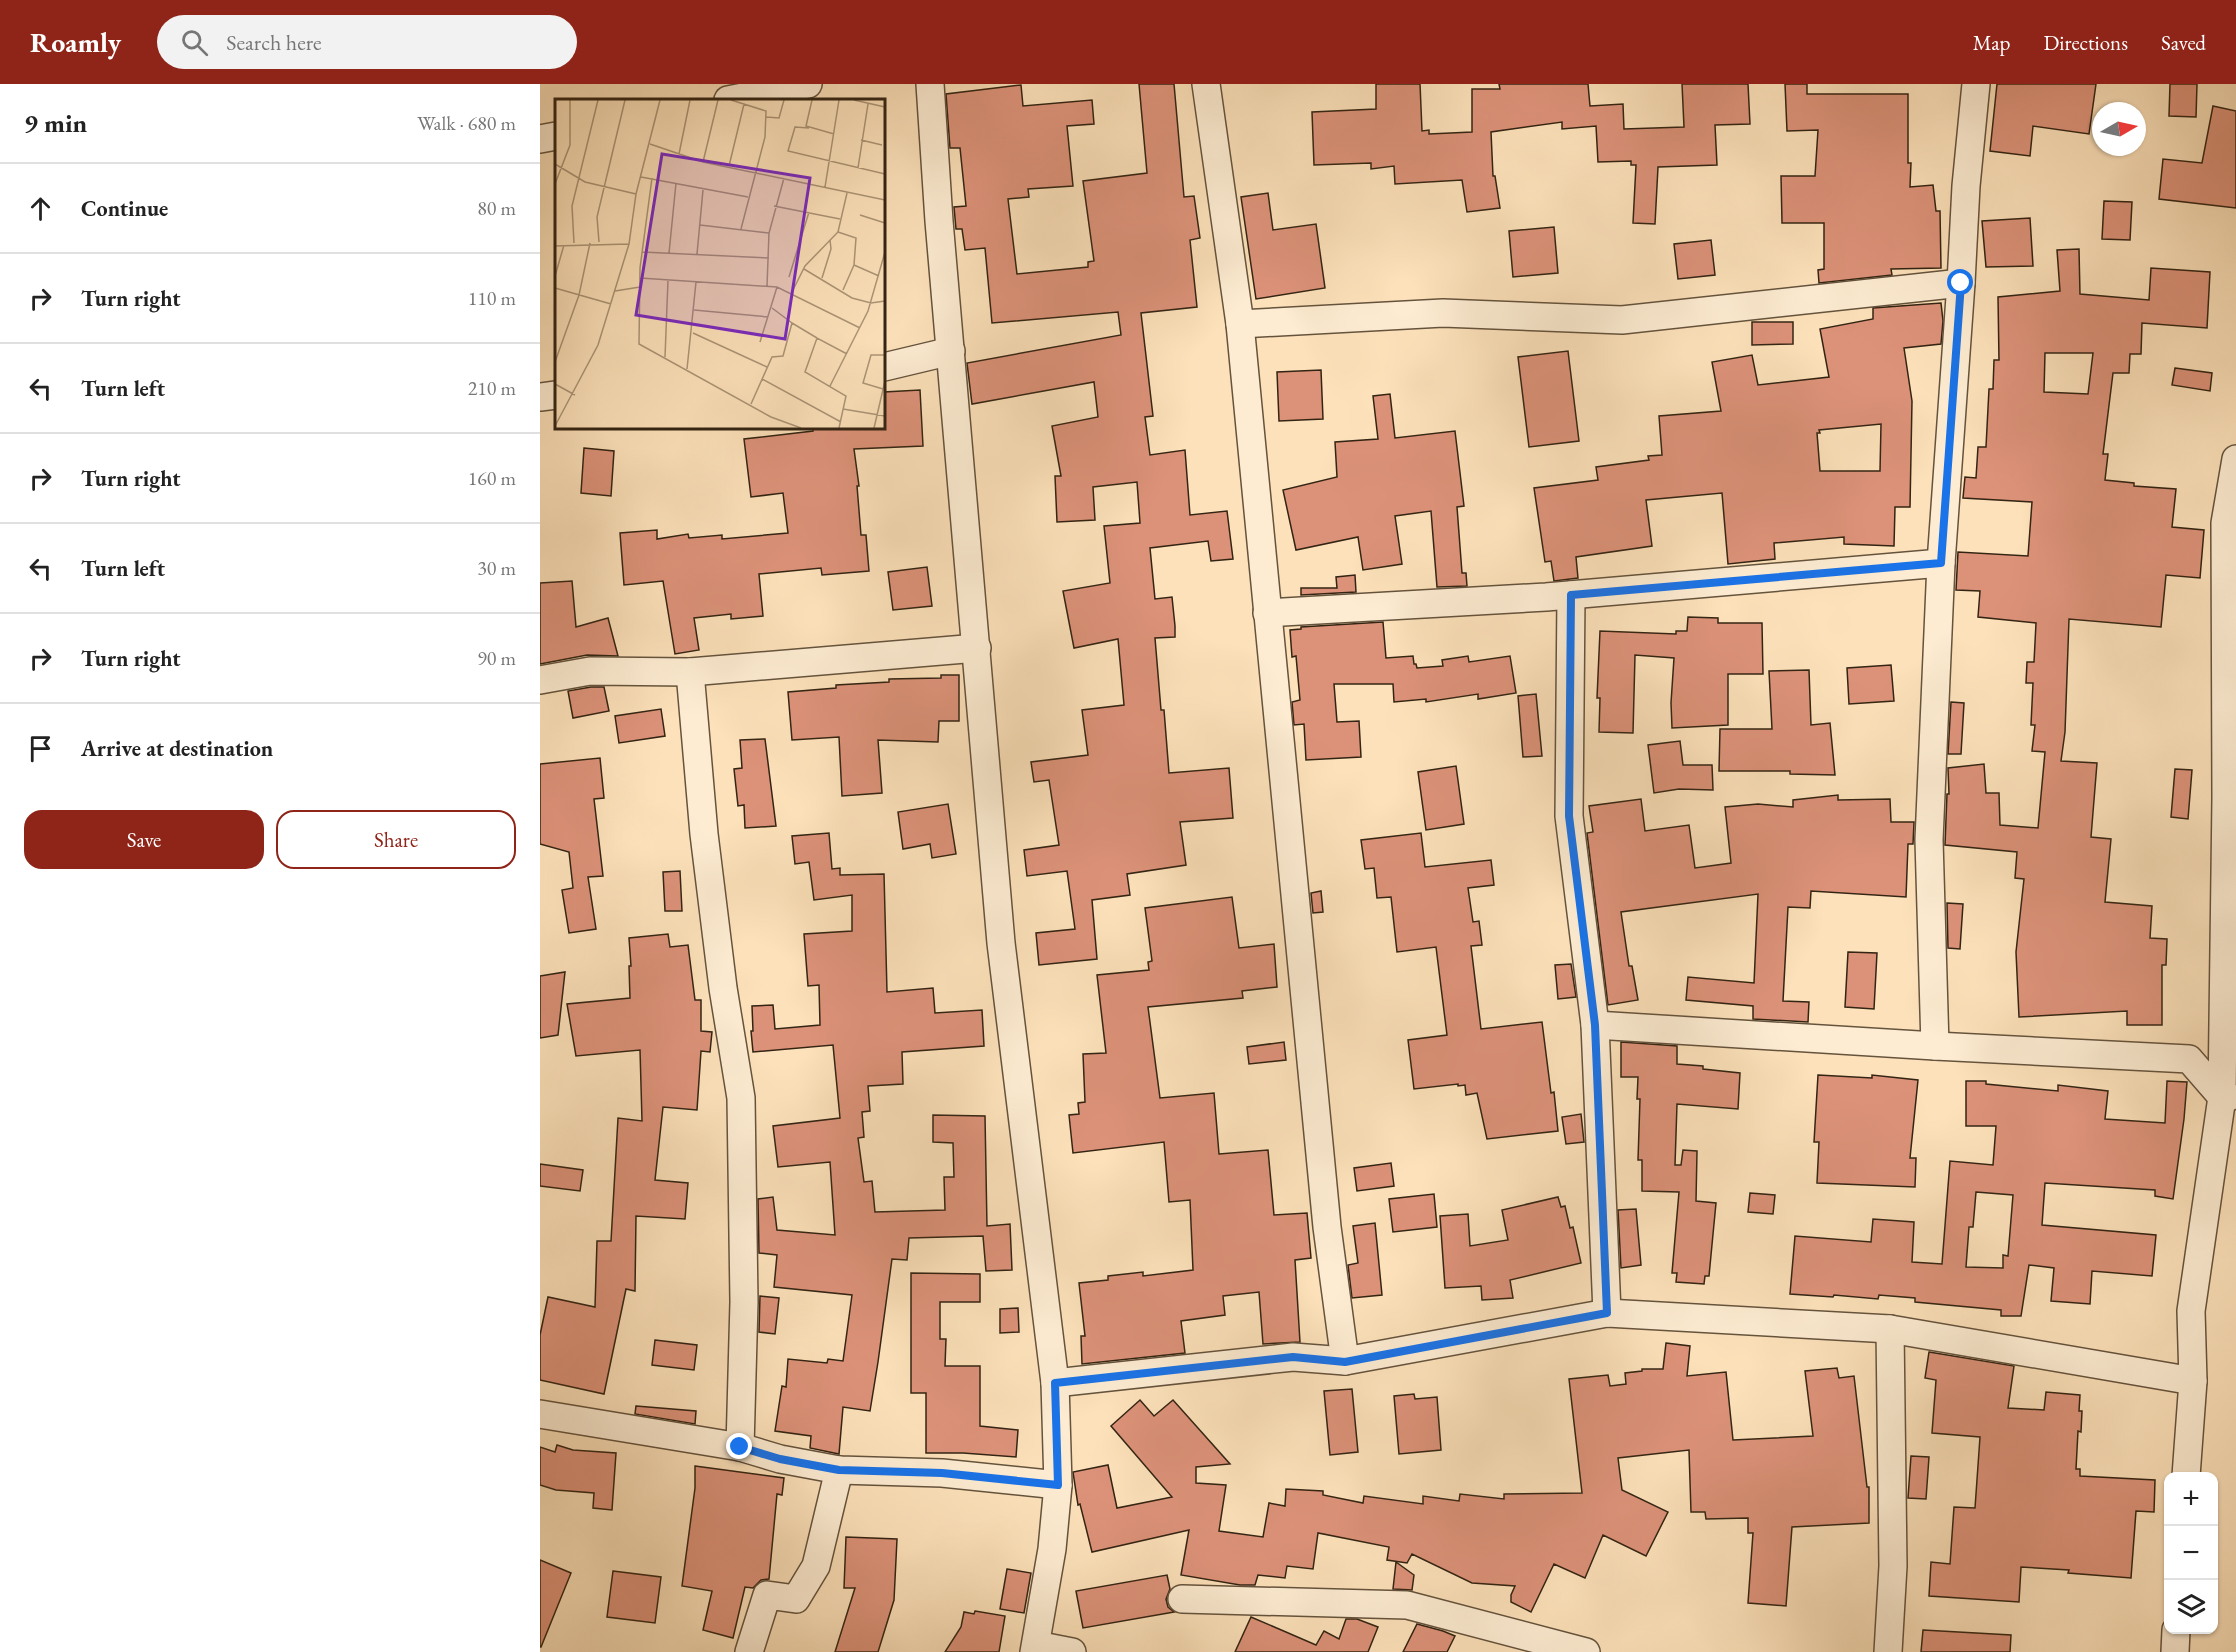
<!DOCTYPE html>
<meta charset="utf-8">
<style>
body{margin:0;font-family:"EB Garamond",serif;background:#f2f2f2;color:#222}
.controls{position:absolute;right:18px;bottom:18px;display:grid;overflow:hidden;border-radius:12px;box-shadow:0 2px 4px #0004}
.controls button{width:54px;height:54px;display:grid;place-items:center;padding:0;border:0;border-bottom:2px solid #e0e0e0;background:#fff;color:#222;font:30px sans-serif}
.compass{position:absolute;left:1552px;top:18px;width:54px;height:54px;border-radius:50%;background:#fff;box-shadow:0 2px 4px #0004;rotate:81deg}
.stop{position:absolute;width:18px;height:18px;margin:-14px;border:4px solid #1a73e8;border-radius:50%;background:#fff}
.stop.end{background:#1a73e8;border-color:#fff;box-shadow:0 2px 6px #0008}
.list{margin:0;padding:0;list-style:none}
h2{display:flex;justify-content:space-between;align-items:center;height:78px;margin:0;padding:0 24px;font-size:26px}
h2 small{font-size:20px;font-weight:400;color:#767676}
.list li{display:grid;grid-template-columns:39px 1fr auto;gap:18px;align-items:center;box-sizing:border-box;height:90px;padding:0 24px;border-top:2px solid #e0e0e0}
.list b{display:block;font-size:22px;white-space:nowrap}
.list em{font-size:20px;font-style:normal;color:#767676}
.actions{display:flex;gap:12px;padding:18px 24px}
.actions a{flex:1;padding:14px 0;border:2px solid #8f2418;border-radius:18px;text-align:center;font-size:21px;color:#8f2418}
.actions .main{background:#8f2418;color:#fff}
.icon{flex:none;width:33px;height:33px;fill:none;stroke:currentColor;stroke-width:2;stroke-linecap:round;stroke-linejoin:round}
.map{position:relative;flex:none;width:1696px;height:1568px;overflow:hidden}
header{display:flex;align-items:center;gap:36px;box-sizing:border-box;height:84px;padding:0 30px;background:#8f2418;color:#fff}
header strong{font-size:28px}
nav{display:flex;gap:33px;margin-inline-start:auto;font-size:21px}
.search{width:420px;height:54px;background:#f2f2f2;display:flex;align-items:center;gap:15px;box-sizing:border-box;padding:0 21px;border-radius:33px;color:#767676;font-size:22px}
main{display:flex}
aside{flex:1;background:#fff}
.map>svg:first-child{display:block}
.building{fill:#dc9279;stroke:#332413;stroke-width:1.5;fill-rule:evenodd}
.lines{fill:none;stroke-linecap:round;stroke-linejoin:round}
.street-casing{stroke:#65533d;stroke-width:30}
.street{stroke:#fdecd2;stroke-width:27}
.route{stroke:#1a73e8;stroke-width:8}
.inset-road{fill:none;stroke:#ac9577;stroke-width:1.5}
.view{fill:#7b2cbf;fill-opacity:0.15;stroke:#7b2cbf;stroke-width:3}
.inset-edge{fill:none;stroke:#332413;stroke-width:3}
</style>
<header>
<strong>Roamly</strong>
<div class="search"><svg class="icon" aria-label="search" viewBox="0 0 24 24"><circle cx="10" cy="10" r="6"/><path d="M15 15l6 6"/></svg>Search here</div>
<nav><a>Map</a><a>Directions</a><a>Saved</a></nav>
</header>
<main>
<aside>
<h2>9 min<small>Walk · 680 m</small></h2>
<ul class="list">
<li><svg class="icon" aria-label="ahead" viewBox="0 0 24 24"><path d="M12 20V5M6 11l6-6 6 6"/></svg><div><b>Continue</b></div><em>80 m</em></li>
<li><svg class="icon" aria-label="right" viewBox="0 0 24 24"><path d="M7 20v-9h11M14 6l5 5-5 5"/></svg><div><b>Turn right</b></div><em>110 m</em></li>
<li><svg class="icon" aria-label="left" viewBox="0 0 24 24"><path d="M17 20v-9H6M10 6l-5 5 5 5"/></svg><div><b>Turn left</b></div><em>210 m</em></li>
<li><svg class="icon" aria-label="right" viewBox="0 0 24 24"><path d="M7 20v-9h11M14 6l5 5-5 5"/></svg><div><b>Turn right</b></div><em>160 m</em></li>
<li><svg class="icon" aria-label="left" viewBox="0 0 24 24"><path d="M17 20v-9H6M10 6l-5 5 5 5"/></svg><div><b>Turn left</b></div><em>30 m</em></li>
<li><svg class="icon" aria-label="right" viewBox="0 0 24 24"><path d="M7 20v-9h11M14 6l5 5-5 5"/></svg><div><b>Turn right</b></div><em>90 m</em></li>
<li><svg class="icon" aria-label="arrive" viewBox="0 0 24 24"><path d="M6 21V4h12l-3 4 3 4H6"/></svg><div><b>Arrive at destination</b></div></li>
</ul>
<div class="actions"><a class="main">Save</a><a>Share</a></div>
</aside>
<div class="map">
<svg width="1696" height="1568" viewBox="0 0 1696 1568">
<rect width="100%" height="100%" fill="#fce1ba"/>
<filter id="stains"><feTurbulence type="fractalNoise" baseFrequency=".00333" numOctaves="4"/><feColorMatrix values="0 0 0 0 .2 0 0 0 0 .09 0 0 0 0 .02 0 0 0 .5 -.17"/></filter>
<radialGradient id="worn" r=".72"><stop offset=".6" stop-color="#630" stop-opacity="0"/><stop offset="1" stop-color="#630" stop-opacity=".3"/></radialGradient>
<!-- building -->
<g class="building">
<path d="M599 0H634L644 113 654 112 660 154 650 156 657 223 601 229 613 332 605 333 610 371 645 366 650 431 687 427 693 475 671 477 668 457 610 464 615 515 632 513 635 542V553L615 554 621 626H624L629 689 689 684 693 734 640 738 646 781 587 790 590 811 552 816 557 875 499 881 496 849 535 845 527 787 487 792 484 766 519 761 509 696 494 698 491 678 548 671 542 626 584 621 578 555 534 564 523 507 570 499 564 442 600 439 597 398 553 403 555 436 517 438 515 392H521L512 342 558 333 554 298 432 320 427 279 581 251 578 228 452 239 445 164 425 166 422 145H416L414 123 426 122 420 64H410L406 10 481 1 483 22 552 16 554 40 527 42 533 102 488 105 489 113 468 115 477 190 548 183V178L554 177 543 97 607 89Z"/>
<path d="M836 0H880L882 47 889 46V50L932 48V5H960L959 0H1048L1050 22 1083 20 1084 45 1144 43 1142 0H1208L1210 40 1175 41 1177 81 1118 83 1115 140 1093 139 1096 81H1091V77L1058 78 1056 42 1022 45V38L951 48 953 92H955L960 124 927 128 922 96 855 100 854 82 831 85V79L774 81 772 28 836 25Z"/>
<path d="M1245 0H1267V10H1368V79H1371L1370 103 1393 101 1396 127H1400L1401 184 1351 185 1352 191 1279 199 1278 186 1284 185V139H1242L1241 92H1275L1278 46 1247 47Z"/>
<path d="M1457 0H1556L1549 50 1493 42 1490 72 1450 67Z"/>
<path d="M1630 0H1657L1656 33 1629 32Z"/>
<path d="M1673 22 1696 27V124L1619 115 1623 75 1662 79Z"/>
<path d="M728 109 733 146 776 140 785 204 716 215 701 113Z"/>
<path d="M1564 117 1592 118 1590 156 1562 155Z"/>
<path d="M1490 134 1493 182 1446 183 1442 137Z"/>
<path d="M1014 143 1018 189 973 193 969 147Z"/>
<path d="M1171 156 1175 191 1138 195 1134 160Z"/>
<path d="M1539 165 1540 210 1609 216 1611 184 1670 188 1667 244 1602 239 1601 270H1590L1589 289H1573L1563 370H1568L1565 396 1594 399V402L1636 405 1632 443 1664 446 1660 494 1626 491 1621 543 1529 535 1525 648 1521 677 1557 679 1551 753 1571 755 1565 818 1612 822 1610 854 1627 855 1626 881H1622V941H1587V927L1479 933 1476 868 1484 795 1475 794 1477 768 1405 761 1407 710H1409L1408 684 1444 680 1446 709H1459L1460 741 1498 744 1505 668 1492 667 1495 641H1491L1493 599H1486L1487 578H1494L1496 539 1438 533 1440 507 1416 506 1418 468 1488 472 1492 418 1423 414 1425 393 1436 394 1438 363H1446L1449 305H1453L1454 276H1459L1458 213 1520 207 1517 166ZM1505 269H1553L1548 310 1504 308Z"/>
<path d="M1401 219 1403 237 1401 260 1364 264 1372 317 1370 423H1355L1354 462 1304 460V453L1234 459 1235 475 1188 480 1182 409 1106 416 1112 462 1036 473 1038 494 1014 497 1011 477 1005 478 994 404 1058 396 1056 383 1109 376 1108 372 1122 371 1119 332 1181 327 1172 278 1212 271 1218 301 1289 293 1280 245 1333 235V224ZM1341 340 1340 387H1280L1277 349H1280L1279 346Z"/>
<path d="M1212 238H1253V260L1212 261Z"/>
<path d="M1028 267 1039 357 989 363 978 273Z"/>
<path d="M1635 284 1672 289 1670 307 1632 301Z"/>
<path d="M781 286 783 335 739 337 737 288Z"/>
<path d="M380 306 383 362 314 365 319 402H317L321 451H326L329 487 282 491 281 484 219 490 223 532 191 535V530L154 534 159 566 135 570 123 497 84 501 80 449 117 446V455L148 450 149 454 182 451V455L248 449 243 409 211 413 204 355 273 347V344H344V308Z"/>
<path d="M850 310 855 354 915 347 924 422 917 423 922 489H926L927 502 897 503 891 427 855 432 862 480 823 486 818 453 756 466 743 406 797 393 795 358 838 355 833 312Z"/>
<path d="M44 364 74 367 71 412 41 409Z"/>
<path d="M387 483 392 522 353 526 348 488Z"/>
<path d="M815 491 816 508 761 511V504H797L796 493Z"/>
<path d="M32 497 36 543 68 534 78 572 47 571 0 580V499Z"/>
<path d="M1148 533 1178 534V539H1222L1223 590H1188V641L1132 644 1131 619 1134 574 1095 571 1093 649 1059 648 1060 614H1057L1060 547 1136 550V547H1147Z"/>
<path d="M843 538 846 574 873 572 874 580H876L877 584 903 582 902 576 928 572 929 578 970 572 976 609 938 615V610L886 618V615L854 618 853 600H794L797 638 819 637 821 673 766 676 764 640 754 641 752 618 760 616 756 572 752 573 750 546 761 545V543Z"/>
<path d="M1351 581 1354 617 1309 620 1307 584Z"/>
<path d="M1269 586 1271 641 1290 639 1295 691 1250 690V687H1179L1180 645H1232L1229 587Z"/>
<path d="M401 591H419V637H399L398 658 338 656 342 709 302 712 299 653 252 656 248 608 296 604V601L349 598V595L401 594Z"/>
<path d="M51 603H64L69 627 33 634 28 607Z"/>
<path d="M996 610 1002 672 983 673 978 612Z"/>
<path d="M1411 618 1424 619 1421 670H1408Z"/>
<path d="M121 625 125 652 79 659 75 632Z"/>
<path d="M225 655 236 742 205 744 204 721 198 722 194 685 202 684 200 656Z"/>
<path d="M1140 657 1143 681H1172L1173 706 1139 705 1114 709 1108 661Z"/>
<path d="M60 674 64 714 54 715 63 792 48 793 56 845 29 849 22 806 33 804 29 768 0 760V680Z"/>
<path d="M916 682 924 740 886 746 878 688Z"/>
<path d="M1635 685 1652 686 1648 735 1631 733Z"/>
<path d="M1298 711V716L1350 715 1351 738H1374L1373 760H1368L1366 813 1271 807 1270 824 1248 823 1243 917 1269 918 1268 938 1213 935V922L1146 916 1148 893 1214 899 1218 810 1081 828 1089 882H1092L1098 916 1068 921 1047 749 1053 748 1049 722 1101 715 1105 747 1149 741 1155 784 1191 779 1185 723 1218 720 1253 723V716Z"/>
<path d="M408 720 416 770 392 774 390 760 363 765 358 728Z"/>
<path d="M289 749 292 785 300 784V791L344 790 347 908 393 904 395 929 442 926 444 962 362 968 363 1000 328 1002 330 1027 322 1028 324 1053 318 1054 324 1098 332 1097 335 1128 405 1126 404 1093H414L413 1059 393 1058V1031L445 1032 447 1142 470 1140 472 1186 446 1187 443 1152 369 1154 367 1176 352 1175 338 1278 330 1327 303 1323 299 1370 270 1364 271 1352 235 1347 242 1302 246 1303 248 1275 287 1279 288 1275 303 1277 312 1211 234 1203 237 1171 219 1169 218 1115 233 1113 237 1146 295 1151 290 1078 238 1083 233 1042 300 1034 293 961 213 968 211 947H213L212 922 233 921 235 945 280 941 279 901 268 902 264 850 312 847V811L274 816 269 778 255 780 252 752Z"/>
<path d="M881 749 885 783 951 776 954 801 928 804 933 838 939 837 942 861 931 862 941 945 1002 938 1011 1009 1014 1008 1018 1047 947 1055 937 1009 926 1011 925 1001 918 1002V1000L874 1005 868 956 907 951 896 863 857 868 851 813 837 814 834 784 825 785 821 756Z"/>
<path d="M140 787 142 827H125L123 788Z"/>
<path d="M781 807 783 828 773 829 771 809Z"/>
<path d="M692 813 699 864 734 860 737 903 702 907 703 914 608 923 620 1014 674 1009 679 1070 728 1066 734 1131 767 1129 771 1174 755 1176 760 1258 723 1260 719 1208 683 1212 685 1231 641 1237 645 1269 542 1280 541 1252H545L539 1199 568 1196V1192L603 1188V1192L653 1186 650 1116 629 1118 624 1058 533 1069 529 1031 539 1030 538 1019 545 1018 543 970 566 969 557 891 609 886 608 878 612 877 605 824Z"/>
<path d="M1407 819 1423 820 1420 865 1408 864Z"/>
<path d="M128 850 130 863 148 861 155 916H161V947L172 948 170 968 161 967 157 1026 123 1023 115 1096 148 1099 145 1135 96 1132 95 1207 86 1205 64 1310 0 1296V1251L8 1213 55 1223 57 1157H71L78 1034 102 1037 100 966 36 972 27 920 90 914 89 882H91L89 854Z"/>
<path d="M1308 868 1337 869 1334 925 1305 923Z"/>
<path d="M1031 880 1036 913 1018 915 1015 881Z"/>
<path d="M25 888 18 951 0 954V892Z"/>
<path d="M744 958 746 976 709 980 707 963Z"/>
<path d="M1081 958 1137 962V980L1163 982V985L1200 989 1198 1025 1137 1020 1135 1081H1141L1143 1066 1157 1067 1156 1117 1176 1119 1169 1192H1165L1164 1200 1136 1198 1137 1189H1132L1139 1108 1102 1107V1076H1098L1100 1015H1097L1098 993H1081Z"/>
<path d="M1278 991 1332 994V991L1378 996 1370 1074H1376L1375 1103 1277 1099 1279 1058H1274Z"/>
<path d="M1426 997H1446V1000L1518 1007V1001L1568 1007 1565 1035 1625 1039 1627 997 1647 998 1644 1035 1633 1115 1615 1112V1106L1505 1099 1502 1141 1616 1151 1612 1192 1552 1187 1550 1220 1511 1217 1514 1184 1489 1181 1481 1232H1461V1226L1375 1218V1214L1339 1211 1338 1215 1294 1211 1293 1213 1250 1210 1255 1152 1331 1158 1333 1135 1374 1138 1372 1178 1402 1180 1410 1077 1453 1081 1456 1042H1426ZM1436 1108 1473 1111 1468 1172 1463 1171V1184L1426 1183 1429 1143H1433Z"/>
<path d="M1041 1030 1044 1058 1026 1060 1022 1033Z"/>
<path d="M851 1079 854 1102 817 1107 814 1084Z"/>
<path d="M0 1080 43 1086 40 1107 0 1102Z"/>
<path d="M1210 1109 1235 1111 1233 1130 1208 1128Z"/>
<path d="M894 1110 897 1143 853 1148 849 1115Z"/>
<path d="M1018 1113 1021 1123 1025 1122 1030 1144 1033 1143 1041 1179 970 1196 973 1214 942 1216 941 1202 905 1204 900 1132 928 1130 930 1162 968 1156 962 1126Z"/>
<path d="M1096 1125 1101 1181 1081 1184 1078 1126Z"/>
<path d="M835 1139 842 1211 812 1214 808 1181 818 1179 813 1142Z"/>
<path d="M371 1189 440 1190V1218H400V1255H406L405 1282H440V1342L478 1346 476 1373 423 1369H386V1309H371Z"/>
<path d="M220 1212 239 1214 235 1250 219 1248Z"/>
<path d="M478 1224 479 1248 460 1249V1225Z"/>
<path d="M115 1256 157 1261 154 1286 112 1281Z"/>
<path d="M1126 1259 1150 1262 1147 1292 1186 1288 1193 1356 1273 1352 1265 1287 1297 1284 1299 1294 1314 1292 1327 1403H1329V1439L1252 1443 1246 1522 1208 1519 1213 1449H1208V1434L1166 1435 1165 1428H1151L1149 1366 1078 1374 1082 1406 1128 1428 1106 1472 1063 1451 1045 1494 1014 1480 991 1528 971 1518V1511L975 1502 932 1499 872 1470 867 1479 847 1476 849 1463 778 1449 773 1485 747 1482 745 1494 718 1491 715 1501H700L641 1491 649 1446 552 1468 540 1420 538 1421 533 1388 568 1381 577 1424 632 1413 571 1342 600 1316 614 1332 633 1316 690 1380 656 1383V1399L686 1401 679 1447 723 1453 729 1419 745 1422 746 1405 783 1407V1411L823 1419 824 1412 883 1420V1412L919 1417 920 1410 964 1415V1410L1042 1409 1029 1295 1068 1291 1070 1302 1086 1300 1085 1289 1102 1287V1285H1123Z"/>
<path d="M1389 1268 1474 1282 1468 1324 1504 1326 1506 1308 1540 1311 1539 1327H1542L1541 1348 1538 1347 1536 1385H1540V1392L1615 1396 1614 1428 1596 1427 1591 1494 1528 1489 1529 1486 1481 1483 1479 1518 1389 1512 1391 1478 1410 1480 1414 1423 1435 1424 1440 1353 1392 1349 1396 1296 1385 1294Z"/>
<path d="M812 1305 818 1368 790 1371 784 1307Z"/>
<path d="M874 1310 875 1315 897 1313 901 1366 859 1370 854 1312Z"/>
<path d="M96 1322 156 1327 155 1340 95 1330Z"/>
<path d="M17 1361 33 1366 76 1369 72 1426 53 1424 54 1409 16 1406 0 1401V1363L15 1368Z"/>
<path d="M1371 1372 1389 1373 1386 1415 1368 1414Z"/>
<path d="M155 1382 244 1394 242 1411 237 1410 229 1495 221 1496 213 1504 205 1503 193 1554 163 1546 172 1507 142 1502 155 1404Z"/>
<path d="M306 1453 357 1455 354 1516 338 1568H295L315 1504H304Z"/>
<path d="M0 1476 31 1489 1 1563H0Z"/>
<path d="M856 1478 874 1491 872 1506 853 1505Z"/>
<path d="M467 1485 491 1489 484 1529 460 1525Z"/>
<path d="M73 1487 121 1493 115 1539 67 1533Z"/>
<path d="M627 1491 630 1505 626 1515 628 1523 634 1528 543 1544 536 1507Z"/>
<path d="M435 1527 465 1532 459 1568H405L421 1543 424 1528 434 1530Z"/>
<path d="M711 1533 776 1561 784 1547 799 1555 806 1535H817L838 1543 828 1568H695Z"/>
<path d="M877 1540 903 1547 915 1552 907 1568H863Z"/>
<path d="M1383 1546 1471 1551 1470 1568H1381Z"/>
</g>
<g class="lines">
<!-- street casing -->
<g class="street-casing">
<g id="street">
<path d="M390 0 399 137 461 859 515 1299 518 1401 512 1465 494 1568"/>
<path d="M666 0 700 240 787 1143 805 1277"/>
<path d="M188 16 268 0"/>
<path d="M0 55 16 52"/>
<path d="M700 240 903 229 1082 236 1421 199"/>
<path d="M344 283 411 267"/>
<path d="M0 313 16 311"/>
<path d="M1031 511 1029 732 1055 941 1067 1229"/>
<path d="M727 529 1006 513 1401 479"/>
<path d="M150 588 164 750 183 904 201 1014 204 1218 200 1363"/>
<path d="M0 596 50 587 150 588 437 564"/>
<path d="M1055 941 1395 962 1649 975 1682 1013H1689"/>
<path d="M1395 962 1389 756 1401 479 1421 199 1426 102 1436 0"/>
<path d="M515 1299 753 1273 805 1277 1067 1229 1350 1245 1653 1297"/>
<path d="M0 1330 200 1363 240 1375 299 1386 402 1389 518 1401"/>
<path d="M1646 1392 1653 1297 1651 1227 1682 1013 1686 714 1685 439 1696 375"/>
<path d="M642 1515 867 1521 1046 1568"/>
<path d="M496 1561 532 1568"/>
<path d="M209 1568 227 1511 256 1515 276 1482 299 1386"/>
<path d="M1348 1568 1353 1482 1350 1245"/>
<path d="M1635 1568 1636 1546"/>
</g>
</g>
<!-- street -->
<use href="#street" class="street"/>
</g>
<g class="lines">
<!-- route -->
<path class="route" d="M200 1363 240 1375 299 1386 402 1389 518 1401 515 1299 753 1273 805 1278 1067 1229 1055 941 1029 732 1031 511 1401 479 1421 199"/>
</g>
<!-- overview -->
<g transform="translate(15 15)">
<rect width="330" height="330" fill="#fce1ba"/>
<path class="inset-road" d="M176 1 211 12 210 38 186 130M257 1 251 27 279 35M299 1 330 8M211 18 224 19 229 1M254 29 240 28 233 52 330 75M306 41 327 46M95 45 148 63 330 101M124 55 135 1M148 63 163 1M0 65 30 83 81 95M174 67 189 5M303 69 313 5M86 78 193 98M97 79 85 169 84 245 216 318 246 329M0 85 15 46V1M270 88 284 1M219 107 285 120M305 116 330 124M145 126 214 134M283 133 301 139 299 166 324 177M44 143 42 118 70 1M19 144 17 107 43 1M0 147 74 145M87 153 214 159M114 154 121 84M142 155 148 91M249 170 297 199 316 204 330 202M0 177 9 146M234 178 254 113M85 179 222 188 305 229M267 179 276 150 275 141M212 187 214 134 229 79M0 189 56 205M288 191 299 166M60 192 85 188M237 193 250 167 283 133 292 94M139 211 213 218M237 224 262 239M138 234 212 268M205 243 222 188M110 258 113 181M0 263 24 196 35 144M132 270 141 183M207 280 286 323M0 285 20 296M275 287 313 212 330 153M328 290 308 284 316 256H330M196 305 217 258 228 257 237 224 217 209M288 310 330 317M0 327 43 246 74 145 81 95 105 1M284 329 291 297 250 273 262 239 292 255M319 329 330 282"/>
<path class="view" d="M107 55 255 79 230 240 81 216Z"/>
<rect width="330" height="330" class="inset-edge"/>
</g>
<rect width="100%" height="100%" filter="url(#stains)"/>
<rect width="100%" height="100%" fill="url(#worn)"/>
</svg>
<div class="controls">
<button>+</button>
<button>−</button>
<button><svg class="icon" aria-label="layers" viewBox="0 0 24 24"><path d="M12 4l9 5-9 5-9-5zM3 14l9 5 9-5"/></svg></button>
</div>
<svg class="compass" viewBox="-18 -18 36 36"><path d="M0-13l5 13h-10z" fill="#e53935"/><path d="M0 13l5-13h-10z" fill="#767676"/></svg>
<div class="stop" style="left:1421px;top:199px"></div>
<div class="stop end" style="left:200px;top:1363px"></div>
</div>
</main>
